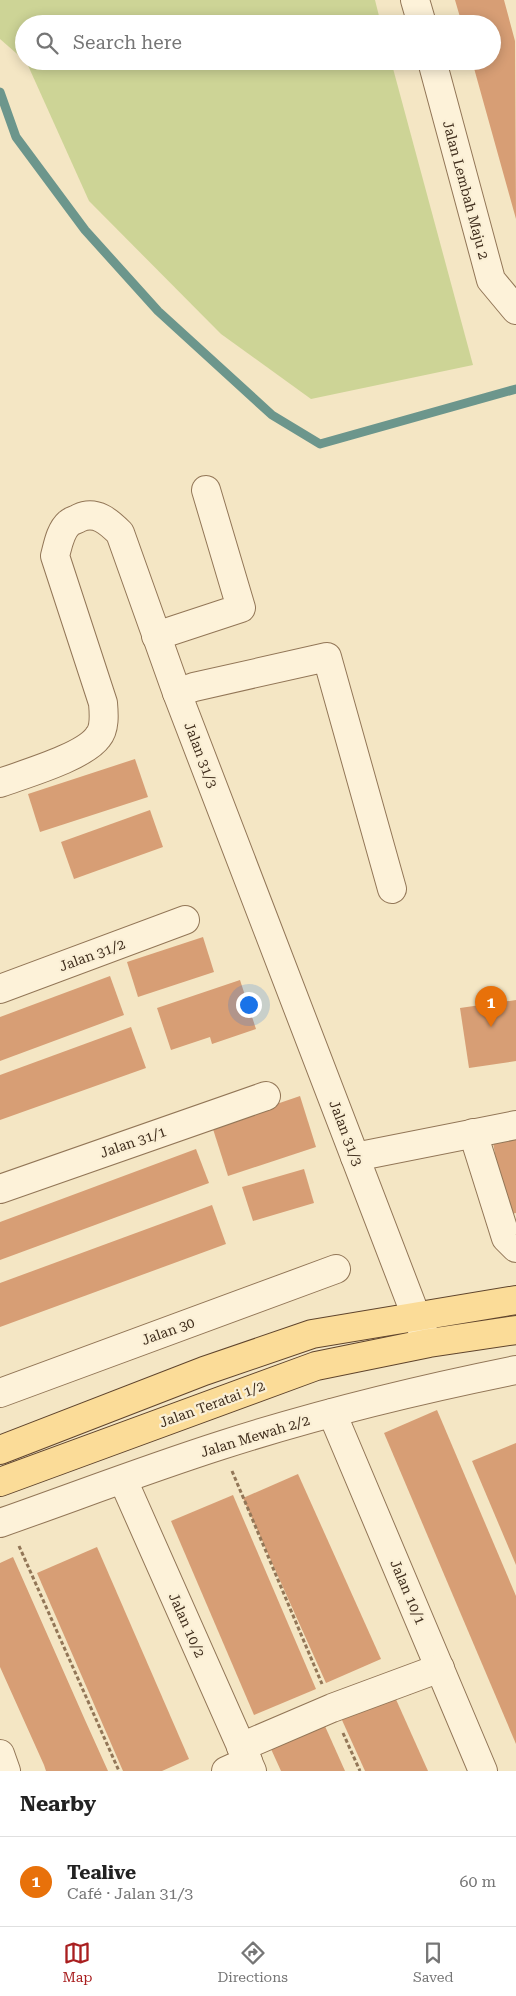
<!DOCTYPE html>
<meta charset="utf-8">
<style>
body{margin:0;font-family:"Roboto Serif",serif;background:#f2f2f2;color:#222}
.you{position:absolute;left:248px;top:1004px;width:18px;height:18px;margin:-12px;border:4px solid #fff;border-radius:50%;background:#1a73e8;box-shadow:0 0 0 8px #1a73e833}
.badge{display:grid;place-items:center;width:32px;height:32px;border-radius:50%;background:#a91f20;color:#fff;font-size:16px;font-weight:700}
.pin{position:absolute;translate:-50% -41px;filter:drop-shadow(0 1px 2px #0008)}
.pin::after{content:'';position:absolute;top:26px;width:18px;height:15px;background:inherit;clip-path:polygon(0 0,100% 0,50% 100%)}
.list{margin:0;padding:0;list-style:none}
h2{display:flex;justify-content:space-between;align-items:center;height:65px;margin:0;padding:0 20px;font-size:21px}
h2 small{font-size:16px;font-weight:400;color:#767676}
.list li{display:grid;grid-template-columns:32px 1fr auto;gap:15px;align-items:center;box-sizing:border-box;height:90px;padding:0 20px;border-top:1px solid #e0e0e0}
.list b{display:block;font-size:19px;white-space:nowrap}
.list p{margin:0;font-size:16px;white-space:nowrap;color:#767676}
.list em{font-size:16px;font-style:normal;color:#767676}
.icon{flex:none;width:28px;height:28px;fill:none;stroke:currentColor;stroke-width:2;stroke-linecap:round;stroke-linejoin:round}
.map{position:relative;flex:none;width:516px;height:1771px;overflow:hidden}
.search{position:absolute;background:#fff;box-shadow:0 2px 12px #0003;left:15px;right:15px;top:15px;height:55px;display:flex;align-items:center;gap:12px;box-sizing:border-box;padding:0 18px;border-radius:28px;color:#767676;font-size:19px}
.sheet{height:155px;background:#fff}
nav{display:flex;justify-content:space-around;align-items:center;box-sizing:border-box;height:70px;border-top:1px solid #e0e0e0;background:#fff;font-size:14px;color:#767676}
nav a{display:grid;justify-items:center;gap:2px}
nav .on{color:#a91f20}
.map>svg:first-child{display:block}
.green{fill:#cdd496}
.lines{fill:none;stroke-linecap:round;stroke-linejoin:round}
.stream{stroke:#6c968c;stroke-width:9}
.building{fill:#d79e75}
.minor-casing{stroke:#927657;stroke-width:30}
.major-casing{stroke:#5f442c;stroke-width:30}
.path{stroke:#927657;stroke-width:3;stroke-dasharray:4 2.5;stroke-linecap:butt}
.minor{stroke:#fdf2d9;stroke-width:28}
.major{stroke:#fbdc98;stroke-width:28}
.labels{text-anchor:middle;stroke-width:4.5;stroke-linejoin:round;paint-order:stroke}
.street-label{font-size:14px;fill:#402e1d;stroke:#faefd5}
</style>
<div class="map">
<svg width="516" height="1771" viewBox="0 0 516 1771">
<rect width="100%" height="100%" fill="#f4e6c4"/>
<!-- green -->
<g class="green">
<path d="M0 0H375L381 24H24V60L0 39Z"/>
<path d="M26 61H391L473 365 311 399 221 334 89 201Z"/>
</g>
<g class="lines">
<!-- stream -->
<path class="stream" d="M0 92 16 137 85 230 158 311 272 415 320 444 516 389"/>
</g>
<!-- building -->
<g class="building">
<path d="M455 0H504L515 41 516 219 472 61H492V24H462Z"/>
<path d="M135 759 148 797 40 832 28 794Z"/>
<path d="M150 810 163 847 74 879 61 842Z"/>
<path d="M203 937 214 972 138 997 127 962Z"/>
<path d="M110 976 124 1015 0 1061V1017Z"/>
<path d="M240 980 256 1029 212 1044 210 1037 171 1050 157 1008Z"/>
<path d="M516 1000V1061L469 1068 460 1008Z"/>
<path d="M131 1027 146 1068 0 1120V1075Z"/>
<path d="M300 1096 316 1147 228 1176 212 1126Z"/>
<path d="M516 1132V1213L505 1215 492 1136Z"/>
<path d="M196 1149 209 1183 0 1260V1222Z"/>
<path d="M304 1169 314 1203 253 1221 242 1187Z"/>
<path d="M212 1205 226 1244 0 1327V1283Z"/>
<path d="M437 1410 516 1596V1744L384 1433Z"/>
<path d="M516 1443V1565L472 1461Z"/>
<path d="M298 1474 381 1659 326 1683 243 1498Z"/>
<path d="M233 1495 316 1689 254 1715 171 1521Z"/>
<path d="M97 1547 189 1759 162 1771H123L37 1573Z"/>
<path d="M13 1557 85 1720 108 1771H46L44 1765 0 1667V1563Z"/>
<path d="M390 1686 428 1771H365L337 1709Z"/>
<path d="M320 1715 345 1771H281L266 1738Z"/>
</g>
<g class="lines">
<!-- minor casing -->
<g class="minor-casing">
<g id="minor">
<path d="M415 0 422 24"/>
<path d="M432 61 491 280 516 310"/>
<path d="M156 636 241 608 206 490"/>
<path d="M177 693 194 687 327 657 392 889"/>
<path d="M0 783C24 774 84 757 98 737 105 729 104 714 103 703L55 556C58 545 60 531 69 523 71 521 76 520 79 518 96 510 109 522 120 533L177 693 416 1316 426 1338"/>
<path d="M0 989 185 920"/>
<path d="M473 1133 506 1238 516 1248"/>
<path d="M355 1157 516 1125"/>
<path d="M0 1189 266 1096"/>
<path d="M0 1393 336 1269"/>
<path d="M332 1413 483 1771"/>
<path d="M123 1480 252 1771"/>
<path d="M0 1523C74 1497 147 1469 222 1445 318 1414 417 1390 516 1370"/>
<path d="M241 1747 332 1708 440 1668"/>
<path d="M0 1754 6 1771"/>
<path d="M226 1771 248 1761"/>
</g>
</g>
<!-- major casing -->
<g class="major-casing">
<g id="major">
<path d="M0 1450 204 1371 312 1334 516 1300"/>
<path d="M0 1482 316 1366 429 1343 516 1330"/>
</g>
</g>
<!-- path -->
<g class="path">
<path d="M232 1471 322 1684"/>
<path d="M19 1546 119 1771"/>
<path d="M343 1733 360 1771"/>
</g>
<!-- minor -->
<use href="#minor" class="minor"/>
<!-- major -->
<use href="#major" class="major"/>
</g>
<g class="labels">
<!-- street labels -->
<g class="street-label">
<text transform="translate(466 190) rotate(75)" y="5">Jalan Lembah Maju 2</text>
<text transform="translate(201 755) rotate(69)" y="5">Jalan 31/3</text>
<text transform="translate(92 955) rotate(-20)" y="5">Jalan 31/2</text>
<text transform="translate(346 1133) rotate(69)" y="5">Jalan 31/3</text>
<text transform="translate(133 1142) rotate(-19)" y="5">Jalan 31/1</text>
<text transform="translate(168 1331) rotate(-20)" y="5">Jalan 30</text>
<text transform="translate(212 1404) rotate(-20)" y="5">Jalan Teratai 1/2</text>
<text transform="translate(255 1436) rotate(-17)" y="5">Jalan Mewah 2/2</text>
<text transform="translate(408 1592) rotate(67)" y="5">Jalan 10/1</text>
<text transform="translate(187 1625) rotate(66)" y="5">Jalan 10/2</text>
</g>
</g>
</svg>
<div class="you"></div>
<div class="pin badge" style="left:491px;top:1027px;background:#e8710a">1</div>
<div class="search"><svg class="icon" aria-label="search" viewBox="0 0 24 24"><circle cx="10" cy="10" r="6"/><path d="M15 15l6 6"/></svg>Search here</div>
</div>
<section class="sheet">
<h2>Nearby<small></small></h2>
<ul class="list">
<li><span class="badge" style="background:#e8710a">1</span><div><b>Tealive</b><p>Café · Jalan 31/3</p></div><em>60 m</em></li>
</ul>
</section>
<nav>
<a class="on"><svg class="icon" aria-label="map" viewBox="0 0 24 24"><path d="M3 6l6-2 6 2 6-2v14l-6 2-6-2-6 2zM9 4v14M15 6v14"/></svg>Map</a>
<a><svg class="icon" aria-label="directions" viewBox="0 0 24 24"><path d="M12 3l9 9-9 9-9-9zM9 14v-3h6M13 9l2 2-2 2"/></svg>Directions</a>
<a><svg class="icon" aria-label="saved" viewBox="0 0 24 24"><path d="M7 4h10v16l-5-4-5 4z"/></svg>Saved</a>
</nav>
